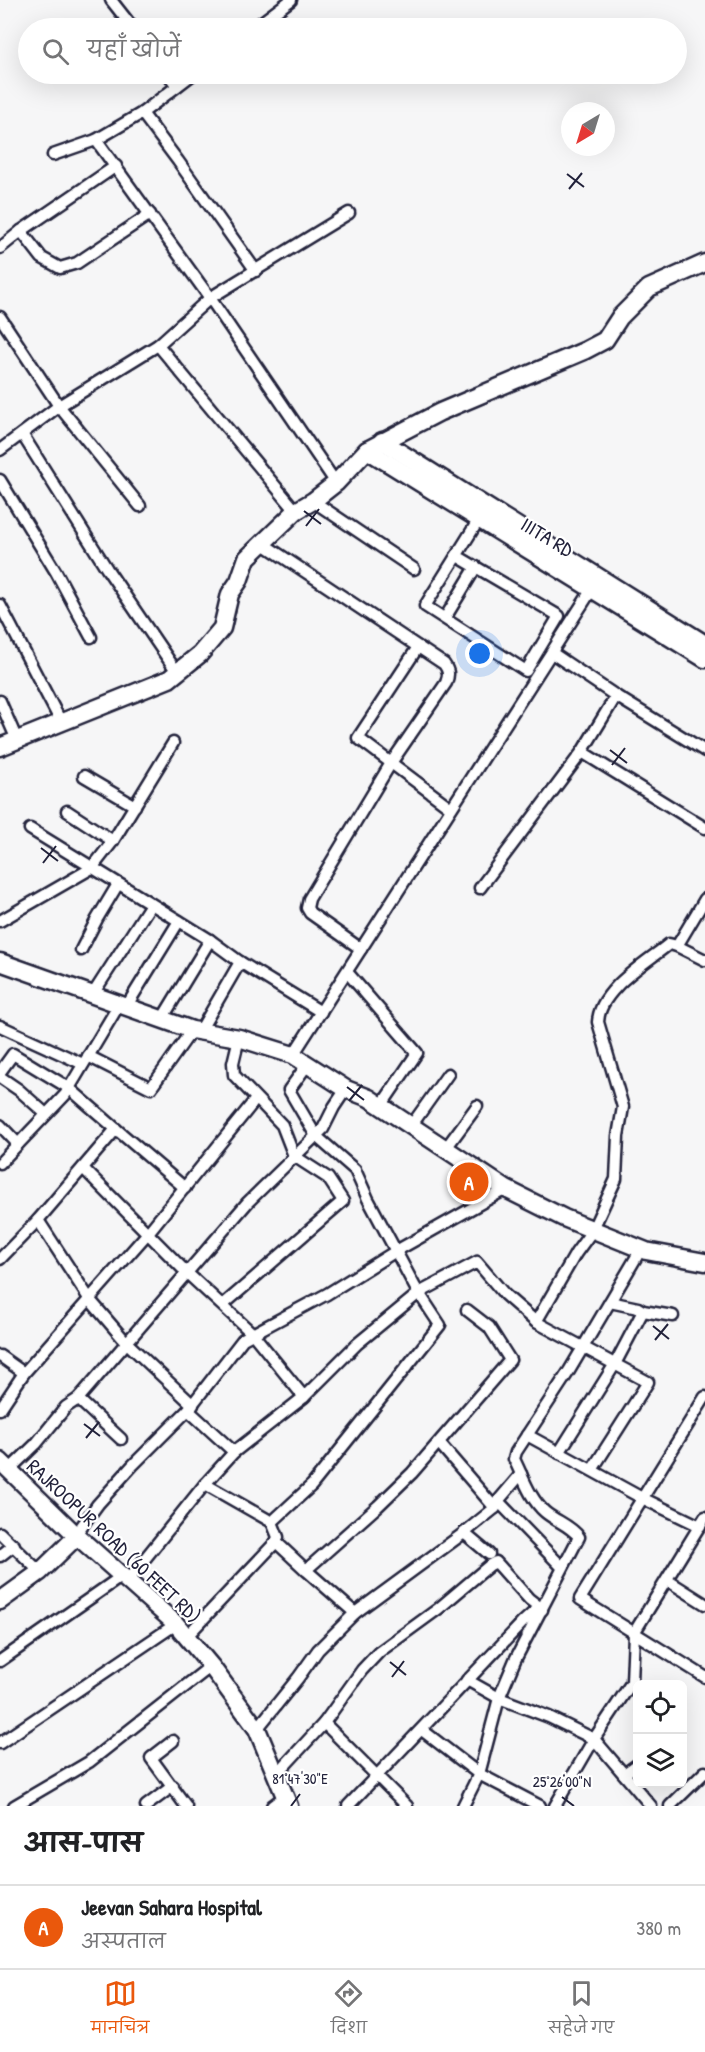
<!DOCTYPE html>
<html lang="hi">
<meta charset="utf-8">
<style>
body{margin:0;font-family:"Patrick Hand","Playpen Sans Deva",sans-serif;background:#f6f6f6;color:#202124}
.controls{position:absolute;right:18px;bottom:18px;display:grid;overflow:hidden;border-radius:9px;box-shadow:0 6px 24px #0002}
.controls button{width:54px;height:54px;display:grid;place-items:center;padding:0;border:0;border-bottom:2px solid #e0e0e0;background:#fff;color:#202124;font:30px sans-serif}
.compass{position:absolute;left:561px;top:102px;width:54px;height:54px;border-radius:50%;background:#fff;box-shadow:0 6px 24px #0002;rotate:218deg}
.you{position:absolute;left:480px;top:654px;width:21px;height:21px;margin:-15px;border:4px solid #fff;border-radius:50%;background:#1a73e8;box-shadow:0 0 0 9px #1a73e833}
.badge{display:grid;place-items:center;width:39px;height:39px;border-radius:50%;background:#ea580c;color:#fff;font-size:20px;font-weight:700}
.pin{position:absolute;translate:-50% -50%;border:3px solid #fff;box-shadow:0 2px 6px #0006}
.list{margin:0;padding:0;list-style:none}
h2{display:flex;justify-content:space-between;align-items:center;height:78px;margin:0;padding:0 24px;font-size:26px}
h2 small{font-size:20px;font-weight:400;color:#757577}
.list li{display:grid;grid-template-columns:39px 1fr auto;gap:18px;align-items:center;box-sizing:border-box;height:84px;padding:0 24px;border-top:2px solid #e0e0e0}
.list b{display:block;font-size:22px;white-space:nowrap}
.list p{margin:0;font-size:20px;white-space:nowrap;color:#757577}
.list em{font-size:20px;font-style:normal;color:#757577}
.icon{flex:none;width:33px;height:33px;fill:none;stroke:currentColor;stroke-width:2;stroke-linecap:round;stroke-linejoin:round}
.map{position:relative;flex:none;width:705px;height:1806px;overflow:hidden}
.search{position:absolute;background:#fff;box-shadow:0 6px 24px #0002;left:18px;right:18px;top:18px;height:66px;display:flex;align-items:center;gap:15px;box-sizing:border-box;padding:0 21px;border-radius:33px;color:#757577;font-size:22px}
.sheet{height:162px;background:#fff}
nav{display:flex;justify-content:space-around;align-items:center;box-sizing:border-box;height:84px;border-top:2px solid #e0e0e0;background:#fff;font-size:16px;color:#757577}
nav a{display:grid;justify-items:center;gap:3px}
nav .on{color:#ea580c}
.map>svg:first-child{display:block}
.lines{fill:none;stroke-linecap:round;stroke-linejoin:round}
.street-casing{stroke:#22223b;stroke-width:15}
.secondary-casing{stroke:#22223b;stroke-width:21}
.street{stroke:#fff;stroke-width:10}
.secondary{stroke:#fff;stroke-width:16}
.ticks{fill:none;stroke:#22223b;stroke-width:2}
.labels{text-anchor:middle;stroke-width:4.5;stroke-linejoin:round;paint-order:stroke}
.street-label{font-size:20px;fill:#22223b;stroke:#fff}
.ticks-label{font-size:15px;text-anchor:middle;fill:#22223b;stroke:#fff;stroke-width:4.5;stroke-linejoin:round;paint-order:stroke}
</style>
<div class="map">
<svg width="705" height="1806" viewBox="0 0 705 1806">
<rect width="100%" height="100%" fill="#f6f6f7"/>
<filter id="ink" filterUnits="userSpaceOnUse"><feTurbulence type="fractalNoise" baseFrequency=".0167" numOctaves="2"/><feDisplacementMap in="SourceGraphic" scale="12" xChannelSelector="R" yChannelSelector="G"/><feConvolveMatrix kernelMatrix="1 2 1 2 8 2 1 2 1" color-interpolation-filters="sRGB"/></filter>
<g filter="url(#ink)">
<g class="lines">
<!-- street casing -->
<g class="street-casing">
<g id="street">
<path d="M111 0 133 28"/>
<path d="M254 28 291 0"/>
<path d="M168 74 177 86"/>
<path d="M142 113 178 161 256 271"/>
<path d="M96 140 210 298 336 483"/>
<path d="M53 155 96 140 142 113 193 74"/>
<path d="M21 231 42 258 60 268 77 263 150 214"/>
<path d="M0 248 21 231 116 166"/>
<path d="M0 317 59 406 140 506"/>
<path d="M158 345 296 511"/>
<path d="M22 434 107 569 177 672"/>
<path d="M0 450 59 406 158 345 210 298 349 213"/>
<path d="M0 480 56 572 91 637"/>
<path d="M313 501 414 569"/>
<path d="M262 543 444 664C449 671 449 675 446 683L391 763 309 899 307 908 310 913 361 949"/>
<path d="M457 556 559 616 526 671 425 606 478 521 479 516"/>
<path d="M0 605 61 722"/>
<path d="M445 618 476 567"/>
<path d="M418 647 358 738 451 808"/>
<path d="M616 696 705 751"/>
<path d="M0 701 17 740"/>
<path d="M582 752 705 828"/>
<path d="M84 776 135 806"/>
<path d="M67 811 113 841"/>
<path d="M30 829 210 940 240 962 200 1031"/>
<path d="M480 888 582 752 616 696 552 653"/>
<path d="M0 921 92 868 113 841 173 743"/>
<path d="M677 946 705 899"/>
<path d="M81 950 97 919 118 884"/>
<path d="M240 962 321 1012"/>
<path d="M347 972 417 1053 381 1106"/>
<path d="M93 994 151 904"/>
<path d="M126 1007 179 921"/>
<path d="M162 1019 210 940"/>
<path d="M0 1026 83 1064"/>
<path d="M293 1055 594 586"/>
<path d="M88 1056 151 1088 192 1030"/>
<path d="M0 1072 13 1054 69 1088 116 1129"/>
<path d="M0 1077 19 1090 46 1114"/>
<path d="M0 1125 18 1144"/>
<path d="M411 1126 448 1074"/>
<path d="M446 1148 477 1106"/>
<path d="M0 1163 65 1095 120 1003"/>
<path d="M83 1168 186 1272 253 1334 304 1397"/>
<path d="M38 1220 90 1300 126 1342 193 1405"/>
<path d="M0 1259 38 1220 116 1129 185 1188"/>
<path d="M610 1302 638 1308 643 1311 673 1316"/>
<path d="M223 1305 343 1201 328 1178 294 1156 282 1125 234 1075 233 1063 239 1038"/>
<path d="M536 1322 576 1253 592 1231 616 1179 618 1136 623 1107 598 1022C599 990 646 963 669 944L677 946 705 960"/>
<path d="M0 1356 24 1373"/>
<path d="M705 1397 580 1599 705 1677"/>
<path d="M78 1399 121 1439"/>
<path d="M0 1409 24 1373 147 1234 256 1099"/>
<path d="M188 1410 234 1452"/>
<path d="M527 1435 642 1498 700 1526"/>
<path d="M439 1443 495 1508"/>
<path d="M559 1453 615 1364 643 1311"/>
<path d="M8 1471 36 1444 66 1407 78 1399 248 1202 323 1129 334 1107 346 1089"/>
<path d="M205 1484 272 1522"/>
<path d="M498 1501 562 1567"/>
<path d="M0 1533 40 1572"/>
<path d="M464 1533 489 1554"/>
<path d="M76 1534 98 1504 133 1465 188 1410 243 1339 327 1294 396 1251 506 1189"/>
<path d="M276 1542 306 1570 378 1506 412 1473 510 1360 489 1327 467 1310"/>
<path d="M0 1556 14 1545"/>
<path d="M306 1570 355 1613"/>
<path d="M667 1580 705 1604"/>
<path d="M127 1581 205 1484 234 1452 304 1397 357 1344 419 1293 477 1262 505 1295 536 1322 648 1382 592 1470"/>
<path d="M186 1637 276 1542 278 1537 272 1522 312 1485 440 1325 415 1287 368 1199 355 1170 316 1136 289 1090 307 1065"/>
<path d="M0 1661 122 1576"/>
<path d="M467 1680 499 1698 549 1717 594 1739 651 1806"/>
<path d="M324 1723 407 1806"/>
<path d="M257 1729 298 1678 318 1650 355 1613 464 1533 495 1508 498 1501 521 1474"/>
<path d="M422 1730 479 1774 540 1806"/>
<path d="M173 1741 151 1758 186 1806"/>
<path d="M0 1743 176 1624"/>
<path d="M624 1774 638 1764"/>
<path d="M275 1776 324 1723 362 1670 379 1652 438 1609 490 1565 496 1562 529 1599 542 1609"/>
<path d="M14 1806 89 1762 211 1666"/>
<path d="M146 1806 173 1786"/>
<path d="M272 1806 284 1797"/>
<path d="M348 1806 523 1622 534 1612 542 1610"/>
<path d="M463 1806 479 1774 499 1698 515 1660 579 1537C570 1525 557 1522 545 1512 530 1499 523 1477 514 1459L516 1452 569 1371 637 1256"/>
<path d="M555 1806 594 1739 632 1682 634 1633 705 1517"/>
<path d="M670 1806 705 1772"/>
</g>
</g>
<!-- secondary casing -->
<g class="secondary-casing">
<g id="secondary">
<path d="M382 441 705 644"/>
<path d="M367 450 705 659"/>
<path d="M0 747 169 679 200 654 222 628 230 594 239 581 247 558 296 511 313 501 336 483 367 450 440 412 584 351 605 340 620 317 649 288 705 263"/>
<path d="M0 962 192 1030 239 1038 293 1055 346 1089 369 1098 506 1189 564 1218 646 1251 705 1262"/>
<path d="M0 1461 77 1536 176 1624 211 1666 257 1729 289 1806"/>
<path d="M0 1601 40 1572 77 1536"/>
</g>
</g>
<!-- street -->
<use href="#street" class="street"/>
<!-- secondary -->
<use href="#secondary" class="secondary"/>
</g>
</g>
<!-- ticks -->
<path class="ticks" d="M567 174 584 187M569 189 582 173M304 511 321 524M306 526 319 509M610 750 627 763M612 765 625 748M41 848 58 861M43 863 56 846M347 1087 364 1100M349 1101 362 1085M653 1326 669 1339M655 1340 668 1324M84 1424 100 1436M86 1438 99 1422M390 1662 406 1675M392 1677 404 1661M562 1797 574 1806M291 1806 300 1794"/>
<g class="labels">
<!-- street labels -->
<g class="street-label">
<text transform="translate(547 537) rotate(31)" y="7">IIITA RD</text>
<text transform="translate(114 1541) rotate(43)" y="7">RAJROOPUR ROAD (60 FEET RD)</text>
</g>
</g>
<g class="ticks-label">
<text x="300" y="1784">81°47'30"E</text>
<text x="562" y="1787">25°26'00"N</text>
</g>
</svg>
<div class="controls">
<button><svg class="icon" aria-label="locate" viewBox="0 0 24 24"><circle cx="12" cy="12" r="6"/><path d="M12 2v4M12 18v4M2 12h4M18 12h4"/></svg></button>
<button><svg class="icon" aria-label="layers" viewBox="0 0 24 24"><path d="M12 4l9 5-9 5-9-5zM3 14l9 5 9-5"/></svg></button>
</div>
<svg class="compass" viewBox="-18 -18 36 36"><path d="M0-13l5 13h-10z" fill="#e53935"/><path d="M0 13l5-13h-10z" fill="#757577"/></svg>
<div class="you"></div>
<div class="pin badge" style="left:469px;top:1182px">A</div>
<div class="search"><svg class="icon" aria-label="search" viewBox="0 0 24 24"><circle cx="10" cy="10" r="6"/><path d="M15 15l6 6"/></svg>यहाँ खोजें</div>
</div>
<section class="sheet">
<h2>आस-पास<small></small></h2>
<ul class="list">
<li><span class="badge">A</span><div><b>Jeevan Sahara Hospital</b><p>अस्पताल</p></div><em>380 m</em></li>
</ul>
</section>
<nav>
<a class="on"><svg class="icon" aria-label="map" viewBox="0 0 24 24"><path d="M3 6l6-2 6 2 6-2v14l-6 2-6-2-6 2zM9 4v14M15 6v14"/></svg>मानचित्र</a>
<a><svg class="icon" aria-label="directions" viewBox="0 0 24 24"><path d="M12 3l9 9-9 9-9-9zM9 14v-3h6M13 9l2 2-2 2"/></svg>दिशा</a>
<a><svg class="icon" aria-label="saved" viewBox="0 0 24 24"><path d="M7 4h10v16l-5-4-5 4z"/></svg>सहेजे गए</a>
</nav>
